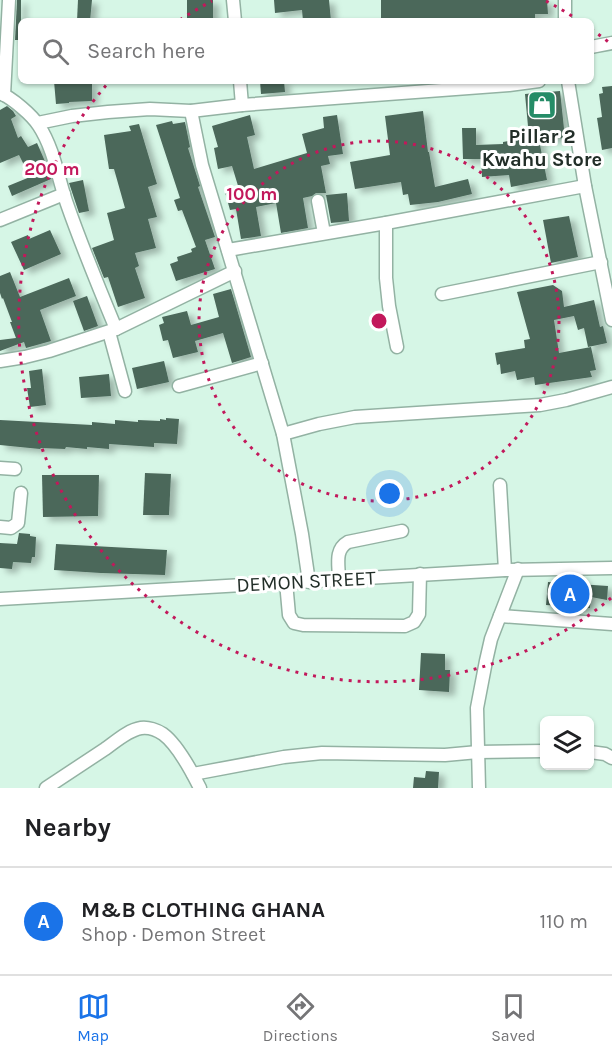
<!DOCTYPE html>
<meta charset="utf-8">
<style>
body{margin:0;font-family:Karla,sans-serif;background:#f2f2f2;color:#202124}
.controls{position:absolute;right:18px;bottom:18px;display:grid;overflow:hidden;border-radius:9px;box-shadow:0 2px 4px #0004}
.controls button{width:54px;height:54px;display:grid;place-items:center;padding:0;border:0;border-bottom:2px solid #e0e0e0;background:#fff;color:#202124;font:30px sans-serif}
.you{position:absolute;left:390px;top:494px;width:21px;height:21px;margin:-15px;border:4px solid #fff;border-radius:50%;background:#1a73e8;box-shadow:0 0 0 9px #1a73e833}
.badge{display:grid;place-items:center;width:39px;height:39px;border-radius:50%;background:#1a73e8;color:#fff;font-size:20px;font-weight:700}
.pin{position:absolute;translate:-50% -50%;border:3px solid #fff;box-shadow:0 2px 6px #0006}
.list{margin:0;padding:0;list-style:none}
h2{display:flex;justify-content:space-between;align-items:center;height:78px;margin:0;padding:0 24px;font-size:26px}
h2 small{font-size:20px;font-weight:400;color:#757577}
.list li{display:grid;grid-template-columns:39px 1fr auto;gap:18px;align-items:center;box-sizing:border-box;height:108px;padding:0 24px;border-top:2px solid #e0e0e0}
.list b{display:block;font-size:22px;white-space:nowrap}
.list p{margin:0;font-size:20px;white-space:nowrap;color:#757577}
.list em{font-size:20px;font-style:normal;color:#757577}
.icon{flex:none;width:33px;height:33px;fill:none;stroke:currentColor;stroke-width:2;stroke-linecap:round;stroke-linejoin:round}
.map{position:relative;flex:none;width:612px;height:788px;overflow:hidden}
.search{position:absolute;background:#fff;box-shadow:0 2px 4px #0004;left:18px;right:18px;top:18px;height:66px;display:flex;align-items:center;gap:15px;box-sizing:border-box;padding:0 21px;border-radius:9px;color:#757577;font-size:22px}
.sheet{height:186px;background:#fff}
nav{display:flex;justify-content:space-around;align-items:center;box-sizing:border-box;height:84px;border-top:2px solid #e0e0e0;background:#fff;font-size:16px;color:#757577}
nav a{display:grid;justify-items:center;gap:3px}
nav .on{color:#1a73e8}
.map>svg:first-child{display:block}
.building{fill:#4b675a;filter:url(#shadow)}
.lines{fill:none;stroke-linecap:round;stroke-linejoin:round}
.minor-casing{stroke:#93b2a3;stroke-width:15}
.minor{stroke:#fff;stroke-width:12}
.ring{fill:none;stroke:#c2185b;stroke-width:3;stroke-dasharray:3 6}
.labels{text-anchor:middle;stroke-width:6;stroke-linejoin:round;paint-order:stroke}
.poi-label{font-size:20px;font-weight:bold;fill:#222e28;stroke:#fff}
.street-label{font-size:20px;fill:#222e28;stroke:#fff}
.centre{fill:#c2185b;stroke:#fff;stroke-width:3}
.ring-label{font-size:18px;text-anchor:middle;font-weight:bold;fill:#c2185b;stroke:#fff;stroke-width:6;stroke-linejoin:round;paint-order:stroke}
</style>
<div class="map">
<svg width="612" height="788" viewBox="0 0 612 788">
<defs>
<filter id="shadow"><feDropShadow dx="6" dy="4" stdDeviation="3" flood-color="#0004"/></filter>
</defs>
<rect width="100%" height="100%" fill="#d6f6e6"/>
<!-- building -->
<g class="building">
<path d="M17 0H21V40H15Z"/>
<path d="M78 0H92L90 21H77Z"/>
<rect x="187" y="0" width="26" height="21"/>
<path d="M274 0H329L331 21H303L302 10 275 13Z"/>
<path d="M381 0H547L548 14H535V21H513V18L467 21H381Z"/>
<path d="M54 81H92V101L69 102V103L56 104Z"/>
<path d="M260 81H284L285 92 261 94Z"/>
<path d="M612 86V148L602 150 597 118 602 117 599 94 603 93 602 87Z"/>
<path d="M560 91 565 138 539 140 547 180 511 187 509 175 482 177 481 159H463L462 128H476V145L503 144V142L529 137 525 94Z"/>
<path d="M7 106 13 111 16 116 11 119 18 138 21 136 28 147 37 143 47 166 51 179 12 196 8 186 30 177 19 155 0 163V110Z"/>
<path d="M423 111 428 152H429L435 187 468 179 472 194 438 202 410 205 408 194 403 195 401 182 355 189 350 162 390 155 385 116Z"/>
<path d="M250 115 255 135 247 137 254 169 307 153 302 134 324 128 323 117 337 115 343 154 328 156 330 164 321 166 326 193H316L312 196 303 198 308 228 281 233 276 203 256 207 261 236 241 239 236 209 230 210 225 192 239 189 232 166 218 169 214 148 218 147 212 126Z"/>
<path d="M172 121 173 124 185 122 190 147 188 148 200 186 198 187 215 237 205 240 215 269 176 281 170 264 178 261 177 257 192 252 191 249 196 247 182 210 178 211 174 200 180 198 156 125Z"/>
<path d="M139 124 157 184 148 187 157 217 148 219 156 248 135 253 139 266 135 268 145 298 118 307 108 277 104 278 92 248 114 240 107 213 125 208 114 169H109L104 135 131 131 129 126Z"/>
<path d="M83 180 89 211 79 213 69 183Z"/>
<path d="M347 193 349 221 331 223 326 195Z"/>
<path d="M569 216 578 257 551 263 543 220Z"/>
<path d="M50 230 61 254 24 270 11 242 28 235 29 239Z"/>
<path d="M10 272 20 297 69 278 76 296 40 310 51 341 26 348 24 342 0 351V340L16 338 10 322H12L3 298 2 299 0 293V276Z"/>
<path d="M553 285 562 291 564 307 594 300 600 327 603 326 607 343 588 347 584 328 578 330 574 316 554 320 559 353 591 347 596 370 590 371 592 377 535 385 534 377 517 380 515 371 501 374 500 364 497 365 495 353 525 348 524 340 530 339 517 292Z"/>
<path d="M231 289 251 357 232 363 223 333 195 341 198 352 173 358 168 340 163 341 159 325 164 323 162 317 187 311 191 325 219 317 213 294Z"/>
<path d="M87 296 98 326 84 331 73 301Z"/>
<path d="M164 361 169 382 137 389 132 368Z"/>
<path d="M42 369 46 405 30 407 27 388H31L29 371Z"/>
<path d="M109 374 111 396 81 398 79 377Z"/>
<path d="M166 418 179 419 177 444 154 443V447L109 444V449L87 447V449L66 447 65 449 41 448 40 449 0 445V420L92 425V422L115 424V420L138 422V420L160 421V419L166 420Z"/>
<path d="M145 473 171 474 169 515H143Z"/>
<path d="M42 475H99L98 516 43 517Z"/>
<path d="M19 533 30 534V536L36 537 35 557H32L31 563 13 562 12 569 0 568V543L17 544Z"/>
<path d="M56 544 167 550 165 575 101 573 54 570Z"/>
<path d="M548 582 608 586 607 600 591 597 590 608 546 605Z"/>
<path d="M421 653 445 654V670H450L449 692 419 690Z"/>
<path d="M426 771 439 772 438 788H413L414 777 425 778Z"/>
</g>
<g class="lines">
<!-- minor casing -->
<g class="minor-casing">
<g id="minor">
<path d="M233 0 235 21"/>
<path d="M565 0V21"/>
<path d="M591 47 612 43"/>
<path d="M240 81 242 105"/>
<path d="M568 81 585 186 612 320"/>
<path d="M0 93C12 98 32 115 39 126 54 149 58 178 67 204 82 247 99 288 116 329"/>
<path d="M4 95 9 0"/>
<path d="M191 111 202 165 215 208 283 434 302 534 309 582"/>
<path d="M38 123 72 116 108 112 150 109 191 111 242 105 509 85 539 81"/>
<path d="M318 201 324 233"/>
<path d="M0 220 64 194"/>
<path d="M386 223V278L389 306 397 347"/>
<path d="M228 250 386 223 585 186"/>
<path d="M442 294 601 262"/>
<path d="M109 332 125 391"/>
<path d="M0 361 25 357 49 351 116 329 235 271"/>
<path d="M179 386 262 363"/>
<path d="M283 434 319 424 355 417 540 405 566 400 612 387"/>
<path d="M0 468 15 469"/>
<path d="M500 485 505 570"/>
<path d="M0 527 11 528 18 523 21 493"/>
<path d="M339 580C339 565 334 550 348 542L402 531"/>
<path d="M286 582 289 615 294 623 303 625 405 626 414 622 419 614 420 574"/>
<path d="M0 599 505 570 612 568"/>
<path d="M500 616 612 624"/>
<path d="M590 752 605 754 612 758"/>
<path d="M193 774 284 757 322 753 445 755 478 752 544 751"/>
<path d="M46 788C66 775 85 762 105 749 115 742 128 730 141 728 148 727 157 730 163 734 178 745 192 772 200 788"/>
<path d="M479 788 477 708 486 661 491 639 518 569"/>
</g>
</g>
<!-- minor -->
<use href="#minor" class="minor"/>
</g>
<!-- distance rings -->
<g class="ring">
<circle cx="379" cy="321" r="180"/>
<path d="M611 598A361 361 0 0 1 109 82M180 20A361 361 0 0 1 212 1M546 1A361 361 0 0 1 578 20M591 29A361 361 0 0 1 611 44"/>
</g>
<!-- icons -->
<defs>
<g id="shop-square" transform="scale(1.5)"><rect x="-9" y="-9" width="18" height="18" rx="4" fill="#258c67" stroke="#fff"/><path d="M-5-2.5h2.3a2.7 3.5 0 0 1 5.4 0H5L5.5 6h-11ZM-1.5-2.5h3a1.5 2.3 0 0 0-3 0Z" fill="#fff"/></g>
</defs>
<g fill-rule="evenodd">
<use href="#shop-square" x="542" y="105"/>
</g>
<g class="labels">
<!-- poi labels -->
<g class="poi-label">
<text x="542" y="143">Pillar 2<tspan x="542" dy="23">Kwahu Store</tspan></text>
</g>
<!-- street labels -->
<g class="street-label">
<text transform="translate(306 581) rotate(-3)" y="7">DEMON STREET</text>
</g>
</g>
<circle cx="379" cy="321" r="9" class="centre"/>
<g class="ring-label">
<text x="52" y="175">200 m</text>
<text x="252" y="200">100 m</text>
</g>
</svg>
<div class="controls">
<button><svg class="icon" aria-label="layers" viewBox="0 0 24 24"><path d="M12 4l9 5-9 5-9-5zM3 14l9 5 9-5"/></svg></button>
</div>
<div class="you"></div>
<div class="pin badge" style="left:570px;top:594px">A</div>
<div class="search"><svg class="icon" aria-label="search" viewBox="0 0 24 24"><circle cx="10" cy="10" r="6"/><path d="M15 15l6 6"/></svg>Search here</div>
</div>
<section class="sheet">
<h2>Nearby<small></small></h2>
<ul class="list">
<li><span class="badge">A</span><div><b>M&amp;B CLOTHING GHANA</b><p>Shop · Demon Street</p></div><em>110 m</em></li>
</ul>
</section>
<nav>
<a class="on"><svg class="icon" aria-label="map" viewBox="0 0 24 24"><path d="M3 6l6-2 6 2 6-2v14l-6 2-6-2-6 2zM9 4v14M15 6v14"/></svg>Map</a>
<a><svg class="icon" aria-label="directions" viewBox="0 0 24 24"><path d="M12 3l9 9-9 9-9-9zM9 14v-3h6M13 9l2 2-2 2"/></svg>Directions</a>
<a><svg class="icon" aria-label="saved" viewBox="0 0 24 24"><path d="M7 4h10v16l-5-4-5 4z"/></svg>Saved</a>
</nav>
